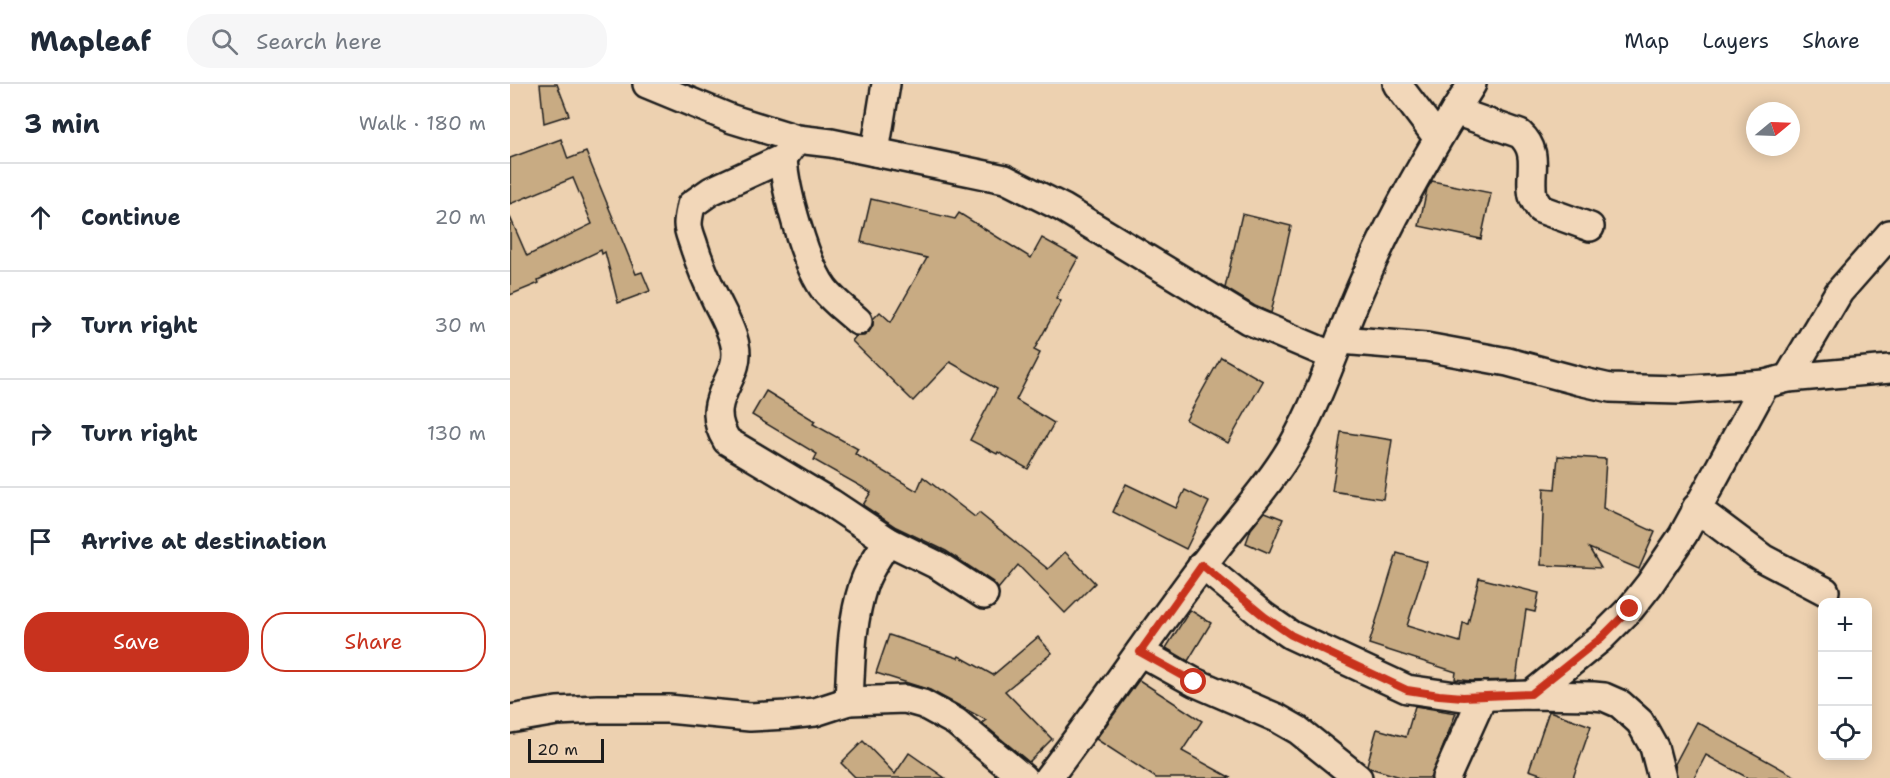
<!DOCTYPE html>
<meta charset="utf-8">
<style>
body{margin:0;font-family:"Shantell Sans",sans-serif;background:#f6f6f7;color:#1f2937}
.controls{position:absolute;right:18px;bottom:18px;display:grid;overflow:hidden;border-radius:12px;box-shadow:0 3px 15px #0003}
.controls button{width:54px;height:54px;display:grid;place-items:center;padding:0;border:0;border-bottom:2px solid #e0e1e3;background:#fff;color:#1f2937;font:30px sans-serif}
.compass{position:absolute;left:1236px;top:18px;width:54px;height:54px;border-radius:50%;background:#fff;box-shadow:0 3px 15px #0003;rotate:71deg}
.scale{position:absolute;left:18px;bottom:15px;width:76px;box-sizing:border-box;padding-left:6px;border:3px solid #1c1c1c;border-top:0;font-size:16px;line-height:21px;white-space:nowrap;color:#1c1c1c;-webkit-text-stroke:4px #f2d7b9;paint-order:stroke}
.stop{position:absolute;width:18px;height:18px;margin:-14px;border:4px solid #c8321e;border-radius:50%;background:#fff}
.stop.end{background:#c8321e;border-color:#fff;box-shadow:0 2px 6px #0008}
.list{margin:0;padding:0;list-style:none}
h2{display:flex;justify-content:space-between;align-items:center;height:78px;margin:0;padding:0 24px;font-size:26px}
h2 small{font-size:20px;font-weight:400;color:#747a83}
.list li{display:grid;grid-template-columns:39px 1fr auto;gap:18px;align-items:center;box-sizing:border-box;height:108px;padding:0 24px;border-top:2px solid #e0e1e3}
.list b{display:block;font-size:22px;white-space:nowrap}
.list em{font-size:20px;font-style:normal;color:#747a83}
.actions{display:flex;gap:12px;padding:18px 24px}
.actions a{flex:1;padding:14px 0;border:2px solid #c8321e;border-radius:24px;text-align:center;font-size:21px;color:#c8321e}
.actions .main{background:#c8321e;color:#fff}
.icon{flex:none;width:33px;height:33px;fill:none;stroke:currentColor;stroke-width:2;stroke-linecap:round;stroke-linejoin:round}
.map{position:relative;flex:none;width:1380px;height:694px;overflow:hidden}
header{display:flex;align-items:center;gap:36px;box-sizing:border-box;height:84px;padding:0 30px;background:#fff;border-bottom:2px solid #e0e1e3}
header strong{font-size:28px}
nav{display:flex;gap:33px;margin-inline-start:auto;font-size:21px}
.search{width:420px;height:54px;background:#f6f6f7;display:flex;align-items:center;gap:15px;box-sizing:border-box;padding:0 21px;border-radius:24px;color:#747a83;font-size:22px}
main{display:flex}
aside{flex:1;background:#fff}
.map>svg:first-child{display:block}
.building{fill:#c8ab83;stroke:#1c1c1c;stroke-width:1.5}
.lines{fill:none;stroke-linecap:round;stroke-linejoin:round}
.minor-casing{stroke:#1c1c1c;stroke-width:32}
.minor{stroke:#f2d7b9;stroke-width:27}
.route{stroke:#c8321e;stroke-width:8}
</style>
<header>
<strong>Mapleaf</strong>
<div class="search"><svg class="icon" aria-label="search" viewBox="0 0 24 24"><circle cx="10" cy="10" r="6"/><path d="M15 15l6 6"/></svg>Search here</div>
<nav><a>Map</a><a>Layers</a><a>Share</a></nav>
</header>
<main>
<aside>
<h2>3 min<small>Walk · 180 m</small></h2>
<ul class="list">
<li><svg class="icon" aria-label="ahead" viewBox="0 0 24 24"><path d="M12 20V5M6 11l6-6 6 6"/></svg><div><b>Continue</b></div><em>20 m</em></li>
<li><svg class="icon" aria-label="right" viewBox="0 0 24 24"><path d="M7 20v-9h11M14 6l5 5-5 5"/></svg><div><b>Turn right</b></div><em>30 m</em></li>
<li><svg class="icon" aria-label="right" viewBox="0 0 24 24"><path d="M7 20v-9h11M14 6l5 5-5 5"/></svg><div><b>Turn right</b></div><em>130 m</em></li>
<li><svg class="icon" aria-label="arrive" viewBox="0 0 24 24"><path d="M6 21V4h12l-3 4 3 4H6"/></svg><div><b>Arrive at destination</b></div></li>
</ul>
<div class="actions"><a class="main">Save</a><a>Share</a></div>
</aside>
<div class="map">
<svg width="1380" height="694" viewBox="0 0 1380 694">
<rect width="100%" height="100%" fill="#edd1b0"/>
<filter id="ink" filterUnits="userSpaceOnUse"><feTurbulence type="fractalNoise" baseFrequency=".0167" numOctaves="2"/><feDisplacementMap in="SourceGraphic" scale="12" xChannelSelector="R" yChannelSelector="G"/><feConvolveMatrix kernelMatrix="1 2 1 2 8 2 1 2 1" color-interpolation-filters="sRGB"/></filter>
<g filter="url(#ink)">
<!-- building -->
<g class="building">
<path d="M30 0H47L59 31 34 39Z"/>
<path d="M51 55 58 75 76 68 126 190 132 188 140 207 108 219 95 168 92 170 91 166 28 196 29 199 0 211V133L17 172 82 140 63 94 0 120V74Z"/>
<path d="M922 97 981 109 971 155 909 142 917 105Z"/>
<path d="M361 115 445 135 449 129 521 174 532 154 568 174 546 214 551 217 524 266 530 269 506 316 544 339 518 385 488 368 487 370 460 356 487 305 440 278 403 317 342 257 346 252H354L359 248 363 241V235L370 228 381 238 417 174 351 158Z"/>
<path d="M732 130 781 142 761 229 745 222 715 204Z"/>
<path d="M711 273 753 297 718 359 676 336Z"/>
<path d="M256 307 305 337 303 340 348 365 345 370 407 407 413 393 465 433 469 429 538 485 555 468 585 499 555 529 508 481 488 505 483 498 436 467 386 443 353 421 361 408 304 376 307 370 242 331Z"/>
<path d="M831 348 882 356 873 415 822 407Z"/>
<path d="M1048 372 1096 375 1093 424 1145 448 1129 485 1079 464 1091 484 1031 481 1034 404 1045 405Z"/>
<path d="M616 400 666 424 675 406 699 418 676 465 603 428Z"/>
<path d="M755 428 773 435 759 469 736 459 741 445Z"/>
<path d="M887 469 917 478 897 542 950 558 953 539 958 540 969 494 1029 509 1025 528 1016 526 1006 596 961 597 945 595 946 588 859 560Z"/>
<path d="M680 526 701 539 678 577 656 564Z"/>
<path d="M379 551 448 574 449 572 483 591 528 553 542 569 495 607 542 655 519 678 472 639 476 636 420 606 366 589Z"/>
<path d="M629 596 692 637 672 667 721 694H646L586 655Z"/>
<path d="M905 622 946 629 921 694H894L860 684 857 681 867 645 896 653Z"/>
<path d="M1039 627 1081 642 1063 694H1042L1019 686Z"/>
<path d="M1187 638 1288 694H1238L1196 671 1184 694H1167L1165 680Z"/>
<path d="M353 657 385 690 399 669 435 694H346L331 679Z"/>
</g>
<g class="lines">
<!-- minor casing -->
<g class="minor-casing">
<g id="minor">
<path d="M137 0 222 35 287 55 321 59 495 95 553 124 738 236 823 272"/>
<path d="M887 0 927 53"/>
<path d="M945 27 1010 50C1031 69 1018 90 1023 112 1024 116 1028 121 1030 125L1080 143"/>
<path d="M287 55 273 74 201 107 181 121C180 127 178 134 178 140 178 147 182 155 184 162 190 181 198 200 207 218 214 232 222 246 225 261 233 296 190 314 217 357L321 419 378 457 429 482 474 511"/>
<path d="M365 68 376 0"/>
<path d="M273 74C275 107 295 179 314 205 323 217 337 227 348 237"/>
<path d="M831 256 916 263 998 278 1069 297 1100 304 1130 305 1170 306 1255 300 1278 294 1380 285"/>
<path d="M1278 294 1329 208 1380 150"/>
<path d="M1186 424 1254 475 1315 507"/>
<path d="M692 481 755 533 781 551 897 605 953 613 1021 611 1083 612 1094 613 1110 620 1130 638 1144 663 1152 694"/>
<path d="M630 568 684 598 767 634 788 646 848 694"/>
<path d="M1021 611 1091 554 1120 525 1139 501 1173 451 1255 300"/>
<path d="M339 617C341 579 341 539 353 502 358 486 368 472 378 457"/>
<path d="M0 635 47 627 88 625H158L240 633 277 631 305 628 339 617 395 615 413 620 446 638 513 694"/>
<path d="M538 694C591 624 640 551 693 481 722 441 758 404 783 361 812 310 829 253 853 199 883 129 921 64 962 0"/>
<path d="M936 694 973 612"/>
</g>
</g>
<!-- minor -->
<use href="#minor" class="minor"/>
</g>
</g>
<g class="lines" filter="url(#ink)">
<!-- route -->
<path class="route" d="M684 598 630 568 692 481 755 533 781 551 897 606 929 611 953 613 1021 610 1091 554 1120 525"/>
</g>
</svg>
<div class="controls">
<button>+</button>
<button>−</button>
<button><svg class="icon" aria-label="locate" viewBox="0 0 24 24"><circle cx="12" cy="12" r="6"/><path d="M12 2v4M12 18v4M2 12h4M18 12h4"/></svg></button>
</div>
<svg class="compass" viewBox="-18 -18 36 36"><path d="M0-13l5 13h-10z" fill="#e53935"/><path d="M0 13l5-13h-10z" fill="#747a83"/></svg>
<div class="scale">20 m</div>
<div class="stop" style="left:684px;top:598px"></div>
<div class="stop end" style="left:1120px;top:525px"></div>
</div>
</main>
